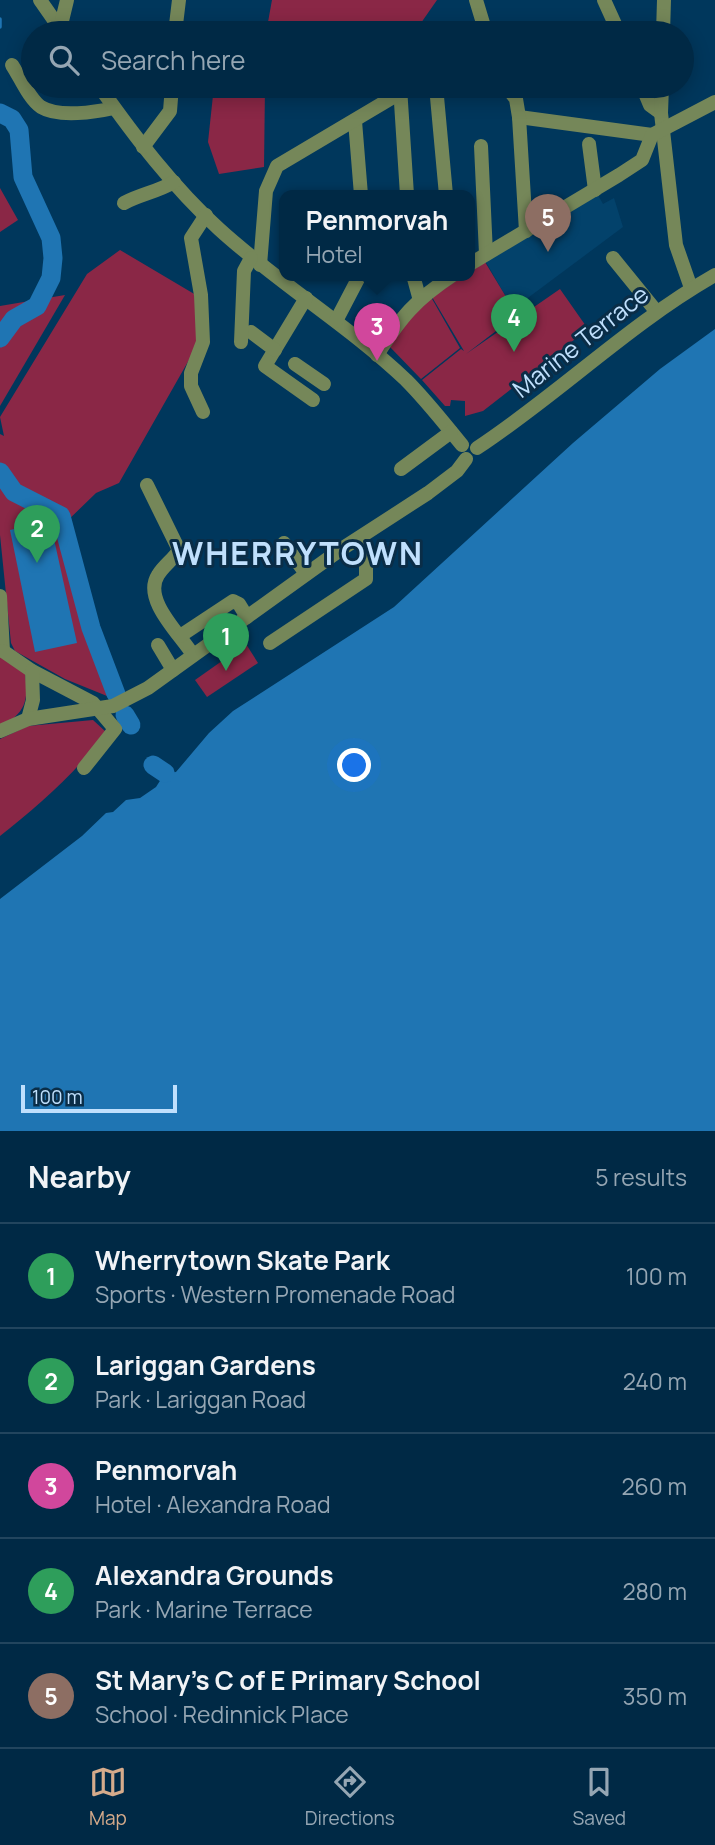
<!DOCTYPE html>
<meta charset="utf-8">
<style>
body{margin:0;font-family:Manrope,sans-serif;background:#0e3550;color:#f1f3f6}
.scale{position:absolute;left:21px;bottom:18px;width:156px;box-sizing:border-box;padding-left:7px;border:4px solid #c0e0fd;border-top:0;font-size:19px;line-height:24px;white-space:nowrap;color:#c0e0fd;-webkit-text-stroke:5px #0a2d47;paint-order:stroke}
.you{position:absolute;left:355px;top:766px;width:24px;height:24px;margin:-18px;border:5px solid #fff;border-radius:50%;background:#1a73e8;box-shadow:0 0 0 10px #1a73e833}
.badge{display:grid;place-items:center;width:46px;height:46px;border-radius:50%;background:#d6ab8b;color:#fff;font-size:23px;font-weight:700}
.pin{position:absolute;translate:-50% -58px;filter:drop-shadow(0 2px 4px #0008)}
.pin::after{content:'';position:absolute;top:37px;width:24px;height:21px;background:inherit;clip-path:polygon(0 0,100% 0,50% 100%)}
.popup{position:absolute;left:279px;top:190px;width:196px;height:91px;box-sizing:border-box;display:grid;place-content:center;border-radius:14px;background:#002945;filter:drop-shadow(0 2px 5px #0005);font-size:23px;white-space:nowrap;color:#95a6b3}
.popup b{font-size:26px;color:#f1f3f6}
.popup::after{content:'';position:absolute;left:50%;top:100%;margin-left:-14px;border:14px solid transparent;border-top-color:#002945}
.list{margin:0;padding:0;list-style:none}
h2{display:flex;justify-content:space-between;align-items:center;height:91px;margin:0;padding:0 28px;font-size:30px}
h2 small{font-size:23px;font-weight:400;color:#95a6b3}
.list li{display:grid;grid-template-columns:46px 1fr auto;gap:21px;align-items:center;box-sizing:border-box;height:105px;padding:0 28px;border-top:2px solid #22455e}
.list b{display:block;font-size:26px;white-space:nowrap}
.list p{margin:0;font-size:23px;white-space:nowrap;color:#95a6b3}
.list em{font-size:23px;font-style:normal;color:#95a6b3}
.icon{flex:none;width:38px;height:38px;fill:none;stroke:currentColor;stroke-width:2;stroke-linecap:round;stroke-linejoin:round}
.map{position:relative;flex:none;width:715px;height:1131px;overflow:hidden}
.search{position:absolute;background:#002945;box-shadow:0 4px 18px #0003;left:21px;right:21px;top:21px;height:77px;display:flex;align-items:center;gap:18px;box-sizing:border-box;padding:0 24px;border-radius:38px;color:#95a6b3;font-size:26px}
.sheet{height:616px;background:#002945}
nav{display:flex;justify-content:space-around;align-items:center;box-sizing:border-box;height:98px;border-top:2px solid #22455e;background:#002945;font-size:19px;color:#95a6b3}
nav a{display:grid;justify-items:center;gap:4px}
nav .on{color:#d6ab8b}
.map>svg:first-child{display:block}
.built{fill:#03426b}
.green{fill:#8a2746}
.water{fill:#1f75b3}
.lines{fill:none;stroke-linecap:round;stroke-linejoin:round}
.stream{stroke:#1f75b3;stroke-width:3.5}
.river{stroke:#1f75b3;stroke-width:19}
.minor{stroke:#758759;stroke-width:14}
.labels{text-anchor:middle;stroke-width:6;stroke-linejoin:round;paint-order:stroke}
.street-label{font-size:24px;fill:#c0e0fd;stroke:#0a2d47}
.district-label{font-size:32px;font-weight:bold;letter-spacing:2px;fill:#c0e0fd;stroke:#0a2d47}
</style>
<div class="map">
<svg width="715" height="1131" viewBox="0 0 715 1131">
<rect width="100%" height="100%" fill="#00375c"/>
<!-- built -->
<path class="built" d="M598 195 603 204 614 198 623 227 513 309 486 262Z"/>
<!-- green -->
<g class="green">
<path d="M272 0H437L414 33H266Z"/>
<path d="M214 86H265L264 167 219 174 208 142Z"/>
<path d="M0 188 18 220 0 232Z"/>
<path d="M120 250 201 298 202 337 119 483 96 493 62 526 89 628 106 679 107 696 65 679 15 651 11 643 0 535V434L4 436 0 417 87 274Z"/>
<path d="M485 262 517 315 466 354 560 289 588 329 483 411 465 416V401L451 400 450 406H445L422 380 461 349 464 351 432 297 465 275H470V272Z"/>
<path d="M65 295 0 406V306Z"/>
<path d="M431 297 460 348 421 379 389 346 399 325Z"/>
<path d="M246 644 258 663 207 697 195 680Z"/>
<path d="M0 655 25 673C29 702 25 713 0 727Z"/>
<path d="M93 720 106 732C80 769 36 808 0 836V739L28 726Z"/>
</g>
<!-- water -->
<g class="water">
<path d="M715 329V1131H0V899L82 836 106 813 113 812 126 800 140 798 156 787 165 773 176 772 209 733 233 711 394 607 573 443 660 369Z"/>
<path d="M50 521 77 643 35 652 10 530Z"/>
</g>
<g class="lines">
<!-- stream -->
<path class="stream" d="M0 19V27"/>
<!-- river -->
<g class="river">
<path d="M0 113 12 119 19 130 23 177 51 238 53 258 51 278 37 306 14 319 0 338"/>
<path d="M0 472 14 492 61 516 91 628 116 694"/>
<path d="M125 715 131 725"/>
<path d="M153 765 165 773"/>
</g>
<!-- minor -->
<g class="minor">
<path d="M40 0 63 33"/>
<path d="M476 0 486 33"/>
<path d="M604 0 619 33"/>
<path d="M60 29 67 0"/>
<path d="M175 33 179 0"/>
<path d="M663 33 664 0"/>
<path d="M12 65C20 77 29 99 41 107 59 118 96 112 114 108"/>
<path d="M99 86C135 137 173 187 219 229 278 283 348 325 406 380 426 400 444 423 462 445"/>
<path d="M436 86 446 195"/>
<path d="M506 86 516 99 519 117 652 135"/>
<path d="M642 86 650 105 661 113"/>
<path d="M662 86 661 113 676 245 691 288"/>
<path d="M400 87 407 195"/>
<path d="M519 117 526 231"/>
<path d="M355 121 361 195"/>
<path d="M589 144 595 190"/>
<path d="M481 146 486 254"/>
<path d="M143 147 170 111 172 86"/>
<path d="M124 203C141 194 157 192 174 182"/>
<path d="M613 258 656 311"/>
<path d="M470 264 619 175 642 160 652 135 715 102"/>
<path d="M260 265 266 191 277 166 400 93"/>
<path d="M413 275 419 297"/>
<path d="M306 298 265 366 313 400"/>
<path d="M336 321 360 275"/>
<path d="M251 332 275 350"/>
<path d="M241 342 244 271 251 258"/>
<path d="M377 355C401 317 415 300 453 275"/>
<path d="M295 364 324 384"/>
<path d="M203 412 191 386V373L203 342 201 295 191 238 206 215"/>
<path d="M477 448C559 394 629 324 715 275"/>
<path d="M401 469 451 432"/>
<path d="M147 485 179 550C173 560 164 565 158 575 142 600 181 635 193 655"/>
<path d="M284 543 306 574"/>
<path d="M0 596 3 651"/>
<path d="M180 636 233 601 239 604 247 617"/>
<path d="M270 643 366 579V558L361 537"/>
<path d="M158 645 173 670"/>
<path d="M3 651 32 671 93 703 115 729 84 768"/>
<path d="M28 719 33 700 32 671"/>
<path d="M0 731 28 719 113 706 148 688 340 550 428 493 457 471 466 459"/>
</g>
</g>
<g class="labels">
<!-- street labels -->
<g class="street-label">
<text transform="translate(581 342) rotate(-38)" y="8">Marine Terrace</text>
</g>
<!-- district labels -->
<g class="district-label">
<text x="298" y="565">WHERRYTOWN</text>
</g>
</g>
</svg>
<div class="scale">100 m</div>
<div class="you"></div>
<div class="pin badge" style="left:226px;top:671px;background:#2e9e5b">1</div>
<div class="pin badge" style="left:37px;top:563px;background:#2e9e5b">2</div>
<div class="pin badge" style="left:377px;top:361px;background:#d1479c">3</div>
<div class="popup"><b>Penmorvah</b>Hotel</div>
<div class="pin badge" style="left:514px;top:352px;background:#2e9e5b">4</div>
<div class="pin badge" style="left:548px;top:252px;background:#8d6e63">5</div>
<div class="search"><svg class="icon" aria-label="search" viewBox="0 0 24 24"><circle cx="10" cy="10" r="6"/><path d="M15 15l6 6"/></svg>Search here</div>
</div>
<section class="sheet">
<h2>Nearby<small>5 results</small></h2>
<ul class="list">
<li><span class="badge" style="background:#2e9e5b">1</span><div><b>Wherrytown Skate Park</b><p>Sports · Western Promenade Road</p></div><em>100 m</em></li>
<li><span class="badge" style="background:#2e9e5b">2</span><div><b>Lariggan Gardens</b><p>Park · Lariggan Road</p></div><em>240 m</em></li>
<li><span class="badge" style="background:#d1479c">3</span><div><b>Penmorvah</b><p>Hotel · Alexandra Road</p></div><em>260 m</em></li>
<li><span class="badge" style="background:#2e9e5b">4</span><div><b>Alexandra Grounds</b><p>Park · Marine Terrace</p></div><em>280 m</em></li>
<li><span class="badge" style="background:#8d6e63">5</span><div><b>St Mary's C of E Primary School</b><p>School · Redinnick Place</p></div><em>350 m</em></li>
</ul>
</section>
<nav>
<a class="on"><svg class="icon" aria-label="map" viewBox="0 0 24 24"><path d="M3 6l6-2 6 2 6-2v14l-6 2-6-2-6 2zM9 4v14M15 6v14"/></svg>Map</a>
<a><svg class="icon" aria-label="directions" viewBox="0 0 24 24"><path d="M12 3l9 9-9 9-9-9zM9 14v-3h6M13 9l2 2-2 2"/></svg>Directions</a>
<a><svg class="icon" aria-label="saved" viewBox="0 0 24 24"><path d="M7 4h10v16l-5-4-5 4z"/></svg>Saved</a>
</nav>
